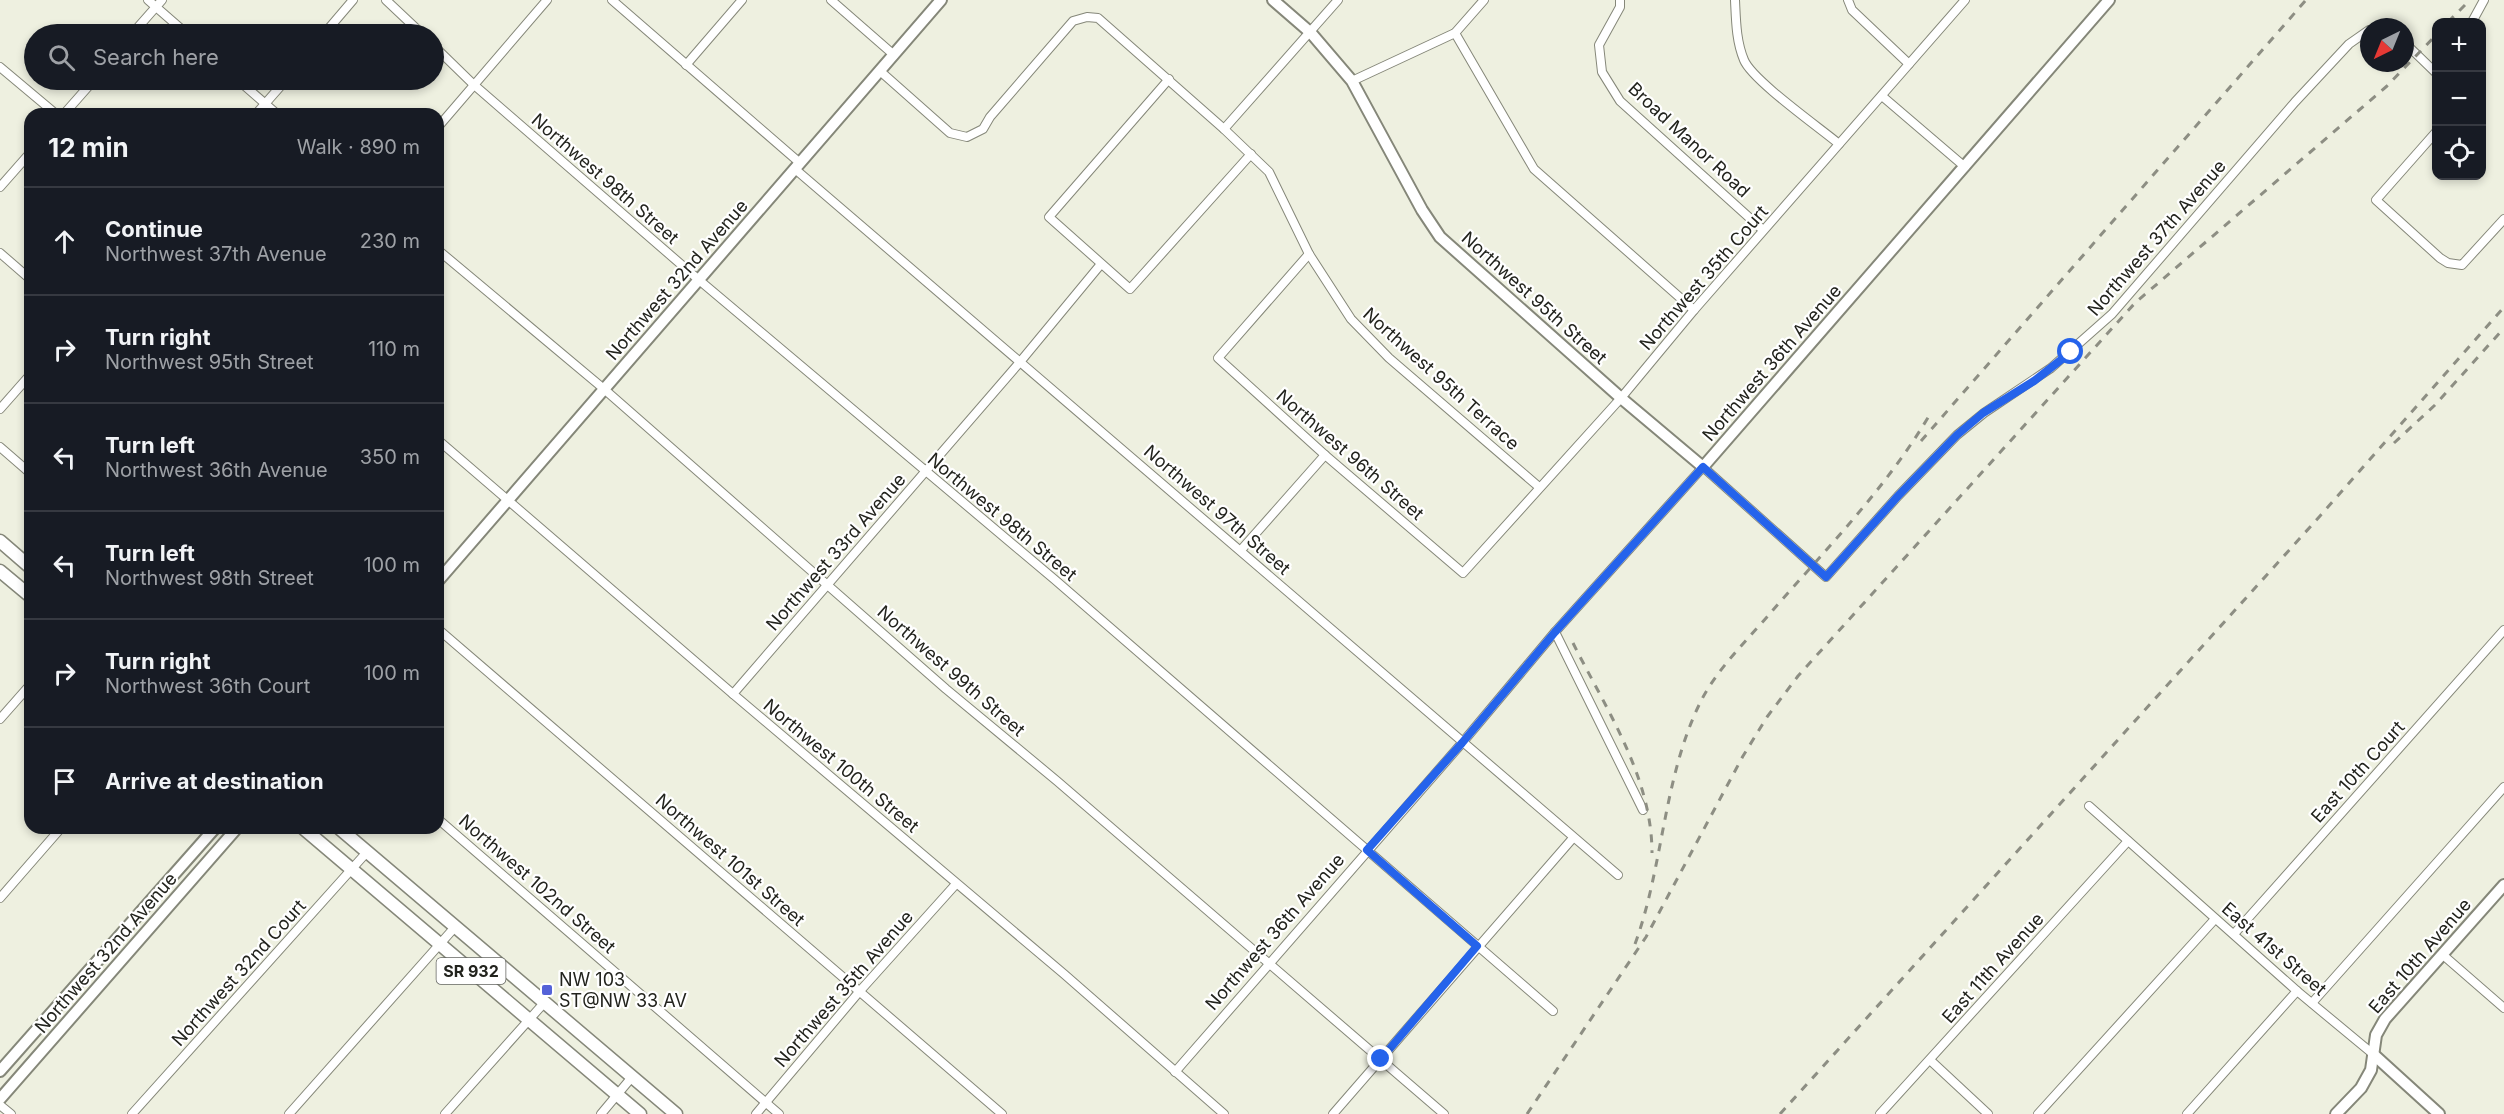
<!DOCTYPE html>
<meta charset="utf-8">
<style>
body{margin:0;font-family:Inter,sans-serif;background:#242831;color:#f1f3f6}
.controls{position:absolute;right:18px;top:18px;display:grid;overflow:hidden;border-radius:12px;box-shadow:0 3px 9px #0003}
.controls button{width:54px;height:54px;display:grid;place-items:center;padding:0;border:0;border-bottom:2px solid #363941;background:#171b24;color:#f1f3f6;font:30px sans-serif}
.compass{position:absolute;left:2360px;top:18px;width:54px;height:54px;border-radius:50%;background:#171b24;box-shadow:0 3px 9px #0003;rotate:223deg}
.stop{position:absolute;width:18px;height:18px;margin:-14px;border:4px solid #2563eb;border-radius:50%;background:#fff}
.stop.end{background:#2563eb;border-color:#fff;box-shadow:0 2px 6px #0008}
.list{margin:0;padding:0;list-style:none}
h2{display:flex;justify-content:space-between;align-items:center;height:78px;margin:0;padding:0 24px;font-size:26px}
h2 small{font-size:20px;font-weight:400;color:#9ea1a6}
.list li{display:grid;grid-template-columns:39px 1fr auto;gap:18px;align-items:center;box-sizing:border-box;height:108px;padding:0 24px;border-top:2px solid #363941}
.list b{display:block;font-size:22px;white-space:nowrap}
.list p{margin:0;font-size:20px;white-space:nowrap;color:#9ea1a6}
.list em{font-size:20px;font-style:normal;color:#9ea1a6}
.icon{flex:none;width:33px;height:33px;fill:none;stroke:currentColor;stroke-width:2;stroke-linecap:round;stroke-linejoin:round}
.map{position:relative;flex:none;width:2504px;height:1114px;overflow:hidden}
.search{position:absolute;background:#171b24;box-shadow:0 3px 9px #0003;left:24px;top:24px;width:420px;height:66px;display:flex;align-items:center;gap:15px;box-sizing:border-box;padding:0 21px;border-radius:33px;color:#9ea1a6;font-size:22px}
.panel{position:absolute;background:#171b24;box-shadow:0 3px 9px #0003;left:24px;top:108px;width:420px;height:726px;border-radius:18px}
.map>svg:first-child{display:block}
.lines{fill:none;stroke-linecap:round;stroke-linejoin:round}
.street-casing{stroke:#858779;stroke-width:10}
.secondary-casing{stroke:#858779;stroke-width:14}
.primary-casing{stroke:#858779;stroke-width:15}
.street{stroke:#fff;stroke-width:8}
.secondary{stroke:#fff;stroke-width:10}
.primary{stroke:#fff;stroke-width:12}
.rail{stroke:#8d8e83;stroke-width:3;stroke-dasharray:8 8;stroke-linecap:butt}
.route{stroke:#2563eb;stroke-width:8}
.poi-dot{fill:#5462d8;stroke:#fff;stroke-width:2}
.labels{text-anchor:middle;stroke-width:4.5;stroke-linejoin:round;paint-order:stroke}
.shield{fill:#fff;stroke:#646561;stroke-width:1.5}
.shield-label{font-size:16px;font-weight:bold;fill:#22231d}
.street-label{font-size:18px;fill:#22231d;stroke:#fff}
.poi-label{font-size:18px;fill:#22231d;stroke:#fff;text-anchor:start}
</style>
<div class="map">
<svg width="2504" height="1114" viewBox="0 0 2504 1114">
<rect width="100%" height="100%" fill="#eef0e0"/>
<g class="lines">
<!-- street casing -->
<g class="street-casing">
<g id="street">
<path d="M148 0 187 34"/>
<path d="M386 0 422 34"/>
<path d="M612 0 800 163"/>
<path d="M831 0 894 55"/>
<path d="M1620 0V7L1599 45 1602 72 1620 101 1763 230"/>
<path d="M1735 0C1736 20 1736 41 1744 60 1752 80 1820 128 1839 144"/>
<path d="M1848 0 1852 10 1909 64"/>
<path d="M2472 22 2484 0"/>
<path d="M1455 33 1534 169 1694 310"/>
<path d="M132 34 162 0"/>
<path d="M324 34 353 0"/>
<path d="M2405 43 2436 73"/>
<path d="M434 46 473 84 699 280 1054 579 1553 1011"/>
<path d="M686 65 742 0"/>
<path d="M0 67 56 114"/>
<path d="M880 71 950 133 967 137 983 129 990 117 1073 21 1087 17 1098 18 1224 129 1269 172 1309 254 1351 319 1389 358 1539 487"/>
<path d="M1169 79 1049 217 1130 289 1251 154"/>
<path d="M238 80 277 114"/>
<path d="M1352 81 1455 33 1484 0"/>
<path d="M1882 96 1965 167"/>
<path d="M64 114 94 80"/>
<path d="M256 114 286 80"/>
<path d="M438 127 547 0"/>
<path d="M1224 129 1338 0"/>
<path d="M2436 132 2376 200 2440 258 2448 263 2462 265 2504 219"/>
<path d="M795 169 1618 875"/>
<path d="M0 187 30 153"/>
<path d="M438 250 604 389 946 689 1057 781 1444 1114"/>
<path d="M0 253 30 279"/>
<path d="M1309 254 1218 358 1325 455 1463 573 1621 398 1694 310 1965 0"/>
<path d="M0 409 30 375"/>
<path d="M438 440 733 694 1064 974 1224 1114"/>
<path d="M0 447 30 473"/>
<path d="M1241 550 1325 455"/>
<path d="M438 629 1002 1114"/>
<path d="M1555 632 1643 810"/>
<path d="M733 694 1020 362 1101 264"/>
<path d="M0 719 30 685"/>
<path d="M2089 806 2297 991 2373 1054"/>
<path d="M438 819 779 1114"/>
<path d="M0 898 61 828"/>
<path d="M2234 934 2504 630"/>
<path d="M2443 955 2504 1008"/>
<path d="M2312 1003 2504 787"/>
<path d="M1930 1060 1988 1114"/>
<path d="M1175 1072 1462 743 1555 632 1703 467 1826 577 1898 496 1957 435 1984 413 2051 368 2112 314 2295 102 2349 44 2369 30"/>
<path d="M0 1105 11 1114"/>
<path d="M132 1114 367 852"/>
<path d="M289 1114 455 927"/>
<path d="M445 1114 544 1003"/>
<path d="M601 1114 632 1077"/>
<path d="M756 1114 859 992 956 884"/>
<path d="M1333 1114 1573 838"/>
<path d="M1880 1114 2128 841"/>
<path d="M2038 1114 2215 919"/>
<path d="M2187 1114 2297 991"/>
</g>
</g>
<!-- secondary casing -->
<g class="secondary-casing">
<g id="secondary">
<path d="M1273 0 1311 33 1352 81 1422 210 1440 237 1621 398 1703 467 2109 0"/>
<path d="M438 581 941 0"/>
<path d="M2373 1054 2439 1114"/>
<path d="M0 1071 215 828"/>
<path d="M0 1099 237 828"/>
<path d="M2336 1114 2361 1088 2371 1070 2376 1035 2385 1019 2504 885"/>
</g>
</g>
<!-- primary casing -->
<g class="primary-casing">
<g id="primary">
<path d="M0 541 30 567"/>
<path d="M0 571 30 596"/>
<path d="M303 828 640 1114"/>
<path d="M339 828 676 1114"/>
</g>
</g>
<!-- street -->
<use href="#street" class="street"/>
<!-- secondary -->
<use href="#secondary" class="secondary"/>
<!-- primary -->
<use href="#primary" class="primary"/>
<!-- rail -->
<g class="rail">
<path d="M2448 22 2470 0"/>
<path d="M1921 441 2306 0"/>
<path d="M2394 443 2435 405 2504 328"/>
<path d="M1573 643C1606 709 1652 777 1652 853"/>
<path d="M1635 944C1664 865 1663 775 1702 699 1718 668 1750 637 1773 610 1828 547 1886 488 1929 416"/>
<path d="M1527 1114 1646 937 1743 756 1767 717 1798 676 2135 303 2387 86 2436 35"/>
<path d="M1780 1114 2320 516 2504 307"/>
</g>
</g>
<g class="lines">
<!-- route -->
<path class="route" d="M1381 1059 1477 946 1367 850 1462 743 1555 632 1703 467 1826 577 1898 496 1957 435 1983 413 2034 381 2071 352"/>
</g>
<!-- markers -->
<rect class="poi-dot" x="541" y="984" width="12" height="12" rx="3"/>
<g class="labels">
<!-- shield labels -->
<rect class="shield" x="436.5" y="958" width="69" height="26" rx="4.5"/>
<g class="shield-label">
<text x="471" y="977">SR 932</text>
</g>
<!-- street labels -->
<g class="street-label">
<text transform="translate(1689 140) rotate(43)" y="6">Broad Manor Road</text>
<text transform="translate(605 179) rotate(41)" y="6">Northwest 98th Street</text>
<text transform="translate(2157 238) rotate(-49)" y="6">Northwest 37th Avenue</text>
<text transform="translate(1704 278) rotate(-49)" y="6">Northwest 35th Court</text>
<text transform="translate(677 280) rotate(-49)" y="6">Northwest 32nd Avenue</text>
<text transform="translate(1534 298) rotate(42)" y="6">Northwest 95th Street</text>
<text transform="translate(1772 363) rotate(-49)" y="6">Northwest 36th Avenue</text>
<text transform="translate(1441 379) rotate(42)" y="6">Northwest 95th Terrace</text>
<text transform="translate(1350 455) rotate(41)" y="6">Northwest 96th Street</text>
<text transform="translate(1217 510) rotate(41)" y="6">Northwest 97th Street</text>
<text transform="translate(1002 517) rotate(40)" y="6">Northwest 98th Street</text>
<text transform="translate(836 552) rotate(-49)" y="6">Northwest 33rd Avenue</text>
<text transform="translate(951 671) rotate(41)" y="6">Northwest 99th Street</text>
<text transform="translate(841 766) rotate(40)" y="6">Northwest 100th Street</text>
<text transform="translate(2358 772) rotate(-48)" y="6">East 10th Court</text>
<text transform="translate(730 860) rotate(41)" y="6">Northwest 101st Street</text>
<text transform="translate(537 884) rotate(41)" y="6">Northwest 102nd Street</text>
<text transform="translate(1275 932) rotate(-49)" y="6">Northwest 36th Avenue</text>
<text transform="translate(2274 949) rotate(41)" y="6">East 41st Street</text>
<text transform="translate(106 953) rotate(-49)" y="6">Northwest 32nd Avenue</text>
<text transform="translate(2420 956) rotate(-49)" y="6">East 10th Avenue</text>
<text transform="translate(1993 968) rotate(-48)" y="6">East 11th Avenue</text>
<text transform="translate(239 973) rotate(-48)" y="6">Northwest 32nd Court</text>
<text transform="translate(844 989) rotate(-49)" y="6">Northwest 35th Avenue</text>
</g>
<!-- poi labels -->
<g class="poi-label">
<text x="559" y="986">NW 103<tspan x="559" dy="21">ST@NW 33 AV</tspan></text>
</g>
</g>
</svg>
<div class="controls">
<button>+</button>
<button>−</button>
<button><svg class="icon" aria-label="locate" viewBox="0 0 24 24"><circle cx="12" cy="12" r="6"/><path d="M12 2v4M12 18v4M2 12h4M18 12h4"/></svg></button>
</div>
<svg class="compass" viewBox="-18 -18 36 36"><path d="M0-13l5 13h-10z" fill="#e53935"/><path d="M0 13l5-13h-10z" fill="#9ea1a6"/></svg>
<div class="stop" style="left:2071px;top:352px"></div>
<div class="stop end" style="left:1381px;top:1059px"></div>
<div class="search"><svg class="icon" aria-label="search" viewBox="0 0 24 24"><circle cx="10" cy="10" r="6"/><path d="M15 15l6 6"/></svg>Search here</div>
<section class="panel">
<h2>12 min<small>Walk · 890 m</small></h2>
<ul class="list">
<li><svg class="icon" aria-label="ahead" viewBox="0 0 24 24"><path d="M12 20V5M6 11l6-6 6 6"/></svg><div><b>Continue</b><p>Northwest 37th Avenue</p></div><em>230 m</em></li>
<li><svg class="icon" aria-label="right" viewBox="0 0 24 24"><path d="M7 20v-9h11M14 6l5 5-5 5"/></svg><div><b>Turn right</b><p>Northwest 95th Street</p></div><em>110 m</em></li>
<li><svg class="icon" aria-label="left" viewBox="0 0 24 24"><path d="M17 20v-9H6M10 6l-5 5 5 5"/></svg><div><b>Turn left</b><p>Northwest 36th Avenue</p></div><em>350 m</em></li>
<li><svg class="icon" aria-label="left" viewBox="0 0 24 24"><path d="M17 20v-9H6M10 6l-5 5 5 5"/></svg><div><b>Turn left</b><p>Northwest 98th Street</p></div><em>100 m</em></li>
<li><svg class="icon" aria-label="right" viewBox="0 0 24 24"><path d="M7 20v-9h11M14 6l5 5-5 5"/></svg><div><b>Turn right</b><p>Northwest 36th Court</p></div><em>100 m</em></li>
<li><svg class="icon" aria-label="arrive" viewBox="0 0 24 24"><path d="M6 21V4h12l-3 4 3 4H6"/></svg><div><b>Arrive at destination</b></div></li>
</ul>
</section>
</div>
